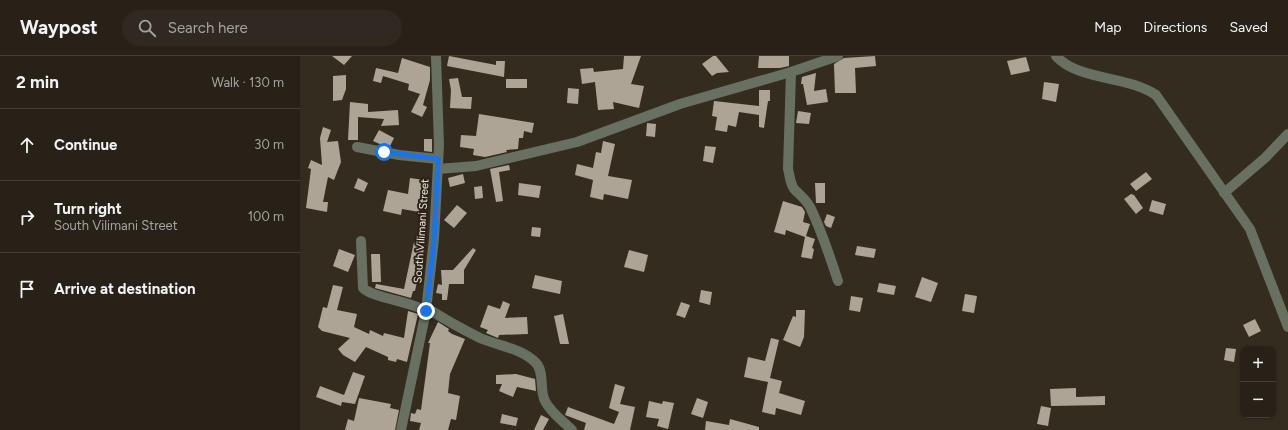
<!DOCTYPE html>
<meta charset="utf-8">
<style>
body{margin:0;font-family:Figtree,sans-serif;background:#302921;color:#f1f3f6}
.controls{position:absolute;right:12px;bottom:12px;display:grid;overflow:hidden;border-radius:8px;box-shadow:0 1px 3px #0004}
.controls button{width:36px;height:36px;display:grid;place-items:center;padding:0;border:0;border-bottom:1px solid #443e37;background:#282118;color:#f1f3f6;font:20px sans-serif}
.stop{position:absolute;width:12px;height:12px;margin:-9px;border:3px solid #1a73e8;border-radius:50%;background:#fff}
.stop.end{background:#1a73e8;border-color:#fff;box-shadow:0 1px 4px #0008}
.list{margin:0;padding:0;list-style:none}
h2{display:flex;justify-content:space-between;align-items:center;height:52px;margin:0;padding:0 16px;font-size:17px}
h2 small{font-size:13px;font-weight:400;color:#a5a3a2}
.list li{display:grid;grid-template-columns:26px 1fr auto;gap:12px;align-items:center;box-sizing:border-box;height:72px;padding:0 16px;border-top:1px solid #443e37}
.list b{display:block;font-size:15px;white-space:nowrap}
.list p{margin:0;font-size:13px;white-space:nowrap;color:#a5a3a2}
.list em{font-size:13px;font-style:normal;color:#a5a3a2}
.icon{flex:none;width:22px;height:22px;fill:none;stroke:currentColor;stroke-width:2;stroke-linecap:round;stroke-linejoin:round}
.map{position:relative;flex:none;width:988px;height:374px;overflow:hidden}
header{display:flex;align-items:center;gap:24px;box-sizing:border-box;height:56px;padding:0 20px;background:#282118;border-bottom:1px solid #443e37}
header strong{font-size:19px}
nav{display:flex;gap:22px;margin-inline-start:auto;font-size:14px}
.search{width:280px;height:36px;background:#302921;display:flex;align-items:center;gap:10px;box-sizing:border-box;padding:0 14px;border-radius:22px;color:#a5a3a2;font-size:15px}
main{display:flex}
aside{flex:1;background:#282118}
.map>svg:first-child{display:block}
.building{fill:#aea496}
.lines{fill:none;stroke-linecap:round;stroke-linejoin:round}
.street{stroke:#677061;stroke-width:10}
.route{stroke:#1a73e8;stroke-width:5}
.labels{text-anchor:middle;stroke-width:4;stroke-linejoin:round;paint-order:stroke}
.street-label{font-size:11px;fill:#efeae2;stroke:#2b2317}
</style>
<header>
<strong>Waypost</strong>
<div class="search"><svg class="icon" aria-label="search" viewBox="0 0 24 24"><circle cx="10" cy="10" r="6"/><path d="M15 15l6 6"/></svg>Search here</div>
<nav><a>Map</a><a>Directions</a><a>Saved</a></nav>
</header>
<main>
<aside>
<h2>2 min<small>Walk · 130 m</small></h2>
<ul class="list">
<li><svg class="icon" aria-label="ahead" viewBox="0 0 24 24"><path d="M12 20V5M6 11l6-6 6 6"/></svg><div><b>Continue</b></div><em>30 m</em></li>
<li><svg class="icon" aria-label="right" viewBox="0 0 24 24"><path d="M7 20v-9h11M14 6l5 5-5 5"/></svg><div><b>Turn right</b><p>South Vilimani Street</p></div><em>100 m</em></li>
<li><svg class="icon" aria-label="arrive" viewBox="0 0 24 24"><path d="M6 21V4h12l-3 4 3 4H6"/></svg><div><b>Arrive at destination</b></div></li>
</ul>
</aside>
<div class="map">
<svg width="988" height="374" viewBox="0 0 988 374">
<rect width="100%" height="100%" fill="#352c20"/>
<!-- building -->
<g class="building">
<path d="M32 0H52L44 9Z"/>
<path d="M149 0 196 9V5H205L204 21 147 10Z"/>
<path d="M324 0H341L331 28 344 30 339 52 313 46 314 53 298 54 295 26 282 28 280 13 293 12 294 16 323 13Z"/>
<path d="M413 0H416L429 16 417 17 412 20 402 8Z"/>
<path d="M459 0H489V10L480 12H458Z"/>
<path d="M575 0 576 10 555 12 556 37H535L534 8 544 2Z"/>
<path d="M726 1 730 15 711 19 707 5Z"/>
<path d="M102 2 130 11V24L123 49 127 51 122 61 111 56 120 38 108 34 109 28 83 20 81 27 73 25 76 12 98 17Z"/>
<path d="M516 17 514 35 526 33 528 46 507 49 503 28H501L502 21Z"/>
<path d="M46 19V33L42 44 33 45V20Z"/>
<path d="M158 22 162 41H172L171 53 150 52 151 34 149 23Z"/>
<rect x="206" y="23" width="21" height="9"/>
<path d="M744 26 759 28 756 46 742 43Z"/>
<path d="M268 32 279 33 278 48 267 47Z"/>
<path d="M459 34H470V45H468L464 72 459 71V59L439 56 436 71 428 69 427 76 415 74 417 61 412 60 414 45 459 50Z"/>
<path d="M50 46 68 48V56L98 54 99 69 81 70 84 63 58 61V84H48Z"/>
<path d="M498 55 511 57 509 68 496 67Z"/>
<path d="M179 58 234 67 232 77 224 75 223 82H219L218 93 206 94 207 96 185 101 173 99 174 93 160 91 161 79 176 80Z"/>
<path d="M347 67 356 68 355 81 346 80Z"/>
<path d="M23 71 31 74 27 86 38 85 41 106 34 124 28 121 23 146H28L27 156 6 152 11 113 8 112 11 104 22 109 20 82Z"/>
<path d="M79 74 94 82 90 90 84 87 82 89 73 85Z"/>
<path d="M124 83H132V96L124 95Z"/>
<path d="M303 85 315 88 308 120 332 124 328 143 304 138 303 144 290 141 293 124 275 119 277 108 293 112 296 96 301 97Z"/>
<path d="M405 90 416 91 413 107 403 105Z"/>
<path d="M209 109 210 114 199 116 203 145 196 146 190 113Z"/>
<path d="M846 116 852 123 836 135 830 128Z"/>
<path d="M163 118 165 127 150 131 148 122Z"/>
<path d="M58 122 68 127 64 136 54 132Z"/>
<path d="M110 122 124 124 119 156 102 153 101 159 83 155 88 134 108 138Z"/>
<path d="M219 127 241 130 239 142 218 139Z"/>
<path d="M515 127H525V147H516Z"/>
<path d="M182 130 183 142 175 143 174 131Z"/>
<path d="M831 138 834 139 843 152 836 158 824 143Z"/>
<path d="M852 144 866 148 863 159 849 155Z"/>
<path d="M483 145 502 151 505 156 503 166 510 168 506 180 515 183 512 192 514 193 512 203 501 201 505 181 486 174 485 179 474 176Z"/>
<path d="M157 149 167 157 154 172 144 164Z"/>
<path d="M527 158 535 161 531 172 526 170 524 166Z"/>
<path d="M232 171 241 172 240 181 231 180Z"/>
<path d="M114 186 125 188 115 235H113L111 242 75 232 76 228 104 233Z"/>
<path d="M557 190 576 193 574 202 555 199Z"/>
<path d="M173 192 176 194 164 214V228H149L147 244H142V238L136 237 138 228 142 229 141 214H153Z"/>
<path d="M39 193 55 199 48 216 33 210Z"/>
<path d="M329 194 348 199 344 216 324 211Z"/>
<path d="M71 198H80L81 226H72Z"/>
<path d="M235 219 262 225 260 238 232 232Z"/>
<path d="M622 221 638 227 631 246 615 241Z"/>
<path d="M579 227 596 230 594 239 577 236Z"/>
<path d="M33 229 43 231 37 254 57 258 54 271 69 278 70 274 83 280 84 277 104 282 108 255 118 258 107 306 97 303 96 306 88 304V301L66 291 55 306 43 299 38 293 50 282 22 275 18 271 23 251 27 252Z"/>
<path d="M401 234 412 236 410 249 399 246Z"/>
<path d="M665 238 677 240 674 257 662 255Z"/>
<path d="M551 240 563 242 560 256 549 254Z"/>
<path d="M203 245 210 248 205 262 227 261 228 278 199 279 198 282 186 277 188 274 180 271 188 249 200 253Z"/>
<path d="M381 246 390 249 385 262 376 259Z"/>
<path d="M496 254H505L504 281 500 291 483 284 493 260 496 261Z"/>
<path d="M263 258 269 288H260L254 260Z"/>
<path d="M955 263 961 275 949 281 943 269Z"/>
<path d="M138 266 149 273 148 275 152 278 165 283 150 318 148 337 160 340 156 364 151 363 148 374H119L121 367 110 365 111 357 115 358 117 353 121 354 130 287H128Z"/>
<path d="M471 282 479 284 470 322 482 325 479 337 505 345 501 359 476 352 475 359 462 356 468 326 444 321 448 301 465 305Z"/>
<path d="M926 292 936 293 934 306 924 304Z"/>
<path d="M53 316 65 320 55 348 42 346 41 350 16 341 20 330 44 339Z"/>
<path d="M216 318 235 323 236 335 217 331 213 341 199 335 202 328H196V319Z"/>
<path d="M315 328 325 331 320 348 335 351 330 374H284L286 367 265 359 268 351 314 368 319 356 309 352Z"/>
<path d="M776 332V341L805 340V349L751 350 750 333Z"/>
<path d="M59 342 91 348 90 352 99 354 95 374H45L48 363 54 365Z"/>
<path d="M397 342 408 346 403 362 391 358Z"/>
<path d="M349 345 362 348 363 345 374 347 368 373 357 370 359 363 346 361Z"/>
<path d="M741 350 751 352 748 370 737 368Z"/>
<path d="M202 358 218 362 216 370 200 367Z"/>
<path d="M241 359 249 363 243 374H234Z"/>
<path d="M430 363 459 371V374H405L406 365 429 369Z"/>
</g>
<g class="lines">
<!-- street -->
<g class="street">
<path d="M756 0C779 25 826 19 856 39L950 173 988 271"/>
<path d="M491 16 488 113C490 120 490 129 495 134 501 140 507 144 511 153 522 176 530 201 538 225"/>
<path d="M57 91 99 99 138 103"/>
<path d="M138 113 176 110 277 86 380 48 491 16 538 0"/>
<path d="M924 137 965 102 988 78"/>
<path d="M61 185 63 232C73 242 109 245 126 255"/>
<path d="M127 252C144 263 162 273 180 282 198 290 222 292 236 307 245 317 239 333 245 345 251 357 263 365 272 374"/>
<path d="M101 374 126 255 134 183 139 89 136 0"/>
</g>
</g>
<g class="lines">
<!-- route -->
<path class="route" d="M84 96 138 103 134 183 126 255"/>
</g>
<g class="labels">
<!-- street labels -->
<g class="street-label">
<text transform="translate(121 175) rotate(-86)" y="4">South Vilimani Street</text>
</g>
</g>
</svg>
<div class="controls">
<button>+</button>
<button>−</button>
</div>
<div class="stop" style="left:84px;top:96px"></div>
<div class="stop end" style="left:126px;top:255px"></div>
</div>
</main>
